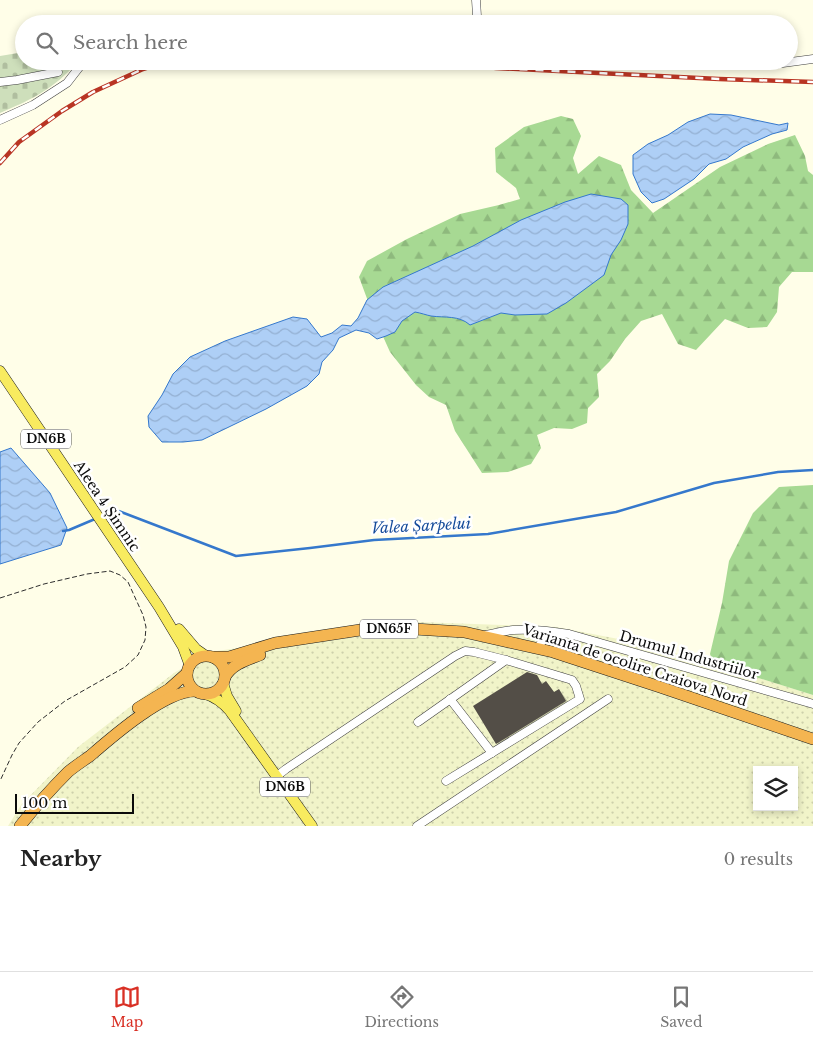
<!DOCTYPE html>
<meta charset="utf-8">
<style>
body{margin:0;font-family:"Libre Baskerville",serif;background:#f6f6f6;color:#222}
.controls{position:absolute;right:15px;bottom:15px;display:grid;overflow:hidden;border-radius:0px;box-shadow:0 2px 8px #0003}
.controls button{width:45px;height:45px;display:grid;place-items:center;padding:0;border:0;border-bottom:1px solid #e0e0e0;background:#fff;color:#222;font:25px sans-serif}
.scale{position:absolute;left:15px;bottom:12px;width:119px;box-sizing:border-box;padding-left:5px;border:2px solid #0b0b0b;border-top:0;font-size:14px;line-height:18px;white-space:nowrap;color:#0b0b0b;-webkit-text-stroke:4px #fff;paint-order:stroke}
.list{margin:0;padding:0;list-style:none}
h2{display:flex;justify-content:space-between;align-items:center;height:65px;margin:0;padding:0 20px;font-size:21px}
h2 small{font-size:16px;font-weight:400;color:#767676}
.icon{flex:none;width:28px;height:28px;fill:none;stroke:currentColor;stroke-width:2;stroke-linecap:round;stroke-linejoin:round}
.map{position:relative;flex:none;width:813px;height:826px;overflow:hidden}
.search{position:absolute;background:#fff;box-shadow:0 2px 8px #0003;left:15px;right:15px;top:15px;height:55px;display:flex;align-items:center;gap:12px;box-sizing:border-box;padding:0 18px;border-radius:28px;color:#767676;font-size:19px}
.sheet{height:145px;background:#fff}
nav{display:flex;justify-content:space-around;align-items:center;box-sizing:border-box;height:70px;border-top:1px solid #e0e0e0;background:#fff;font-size:14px;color:#767676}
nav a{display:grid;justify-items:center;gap:2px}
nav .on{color:#d93025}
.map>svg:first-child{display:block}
.farmland{fill:url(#farmland-dots);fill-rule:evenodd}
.forest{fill:url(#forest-firs)}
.cemetery{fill:url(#cemetery-stones)}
.water{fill:url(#water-waves);stroke:#3578cc}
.shadow{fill:#0003}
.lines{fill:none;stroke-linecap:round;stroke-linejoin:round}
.stream{stroke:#3578cc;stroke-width:2.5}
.building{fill:#534e47}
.minor-casing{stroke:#3e3e3e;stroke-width:9}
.major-casing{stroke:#1c1c1c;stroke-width:11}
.highway-casing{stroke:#1c1c1c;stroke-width:12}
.path{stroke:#2d2d2d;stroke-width:1;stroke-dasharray:5 2.5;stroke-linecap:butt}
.minor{stroke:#fff;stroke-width:8}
.major{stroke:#f8eb5f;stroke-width:10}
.highway{stroke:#f4b551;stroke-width:11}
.rail-casing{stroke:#b93524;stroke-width:4.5}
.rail{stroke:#fff;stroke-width:2.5;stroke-dasharray:8;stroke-linecap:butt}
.labels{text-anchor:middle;stroke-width:5;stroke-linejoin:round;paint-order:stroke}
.shield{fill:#fff;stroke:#545454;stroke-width:1}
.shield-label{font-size:12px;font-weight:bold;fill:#0b0b0b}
.street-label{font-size:14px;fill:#0b0b0b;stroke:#fff}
.water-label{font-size:15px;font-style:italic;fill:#164c9b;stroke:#fff}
</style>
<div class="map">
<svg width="813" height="826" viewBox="0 0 813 826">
<defs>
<pattern id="farmland-dots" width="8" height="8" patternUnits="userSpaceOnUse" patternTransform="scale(1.25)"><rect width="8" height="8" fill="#f1f4c9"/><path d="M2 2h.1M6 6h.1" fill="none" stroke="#cdd0ab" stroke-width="1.8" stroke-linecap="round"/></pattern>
<pattern id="forest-firs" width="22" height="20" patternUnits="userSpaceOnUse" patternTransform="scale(1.25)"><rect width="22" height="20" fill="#a7d993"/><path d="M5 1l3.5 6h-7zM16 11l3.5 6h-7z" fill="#8eb97d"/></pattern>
<pattern id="cemetery-stones" width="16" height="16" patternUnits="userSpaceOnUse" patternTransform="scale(1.25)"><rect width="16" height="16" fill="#cedfbb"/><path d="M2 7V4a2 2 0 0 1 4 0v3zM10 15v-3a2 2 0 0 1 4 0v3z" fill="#b0be9f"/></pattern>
<pattern id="water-waves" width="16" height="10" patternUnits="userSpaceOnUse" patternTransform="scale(1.25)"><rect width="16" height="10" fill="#aecff6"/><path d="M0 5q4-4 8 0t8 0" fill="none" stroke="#94b0d2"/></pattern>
</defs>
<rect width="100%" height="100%" fill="#fffee8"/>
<!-- farmland -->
<path class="farmland" d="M388 621 556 627 655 646 681 655 714 664 813 695V826H8L21 805 78 747 174 673 210 652 238 648 282 636ZM757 770H794V807H757Z"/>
<!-- forest -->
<g class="forest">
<path d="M561 116 573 119 581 136 573 158 578 174 599 156 621 165 631 190 653 213 720 167 768 144 795 135 805 156 808 171 813 175V272H792L779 287 777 312 767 327 748 328 725 319 696 350 678 344 662 314 641 321 625 339 610 361 597 374 599 397 588 408 587 423 572 429 554 428 537 435 541 448 531 464 508 472 482 473 455 431 446 405 429 397 416 385 390 352 372 312 359 277 367 261 407 239 460 214 499 205 520 199 516 188 496 172 495 148 524 127Z"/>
<path d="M813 485V695L714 664 710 654 722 603 729 561 753 513 779 487Z"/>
</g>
<!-- cemetery -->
<path class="cemetery" d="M24 52V61H71L72 68C50 91 28 101 0 113V56Z"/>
<!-- water -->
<g class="water">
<path d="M710 114 731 115 779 125 788 123 787 130 772 134 743 147 726 159 709 164 694 179 664 199 652 203 641 192 633 174V155L648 144 668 135 688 122Z"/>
<path d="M591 194 621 199 628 205V224L621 240 611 255 604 275 566 303 547 314 515 315 501 313 470 325C459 315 445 318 431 316 426 315 421 313 415 312L402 321 395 332 386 336 377 339 369 333 356 330 339 338 333 350 322 362 319 374 307 386 266 409 202 440 183 442H162L149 427 148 416 162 395 173 374 190 357 225 341 293 317 307 319 321 337 332 333 342 325 351 326 358 318 367 300 383 287 473 246 521 220 565 202Z"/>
<path d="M11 448 50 493 67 528 61 545 0 564V452Z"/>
</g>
<!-- shadow -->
<path class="shadow" d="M536 676 543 684 546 682 555 693 559 690 564 696 571 706 503 748 497 743Z"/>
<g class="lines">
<!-- stream -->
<g class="stream">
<path d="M100 517 116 510 236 556 310 548 374 540 488 534 616 512 714 483 778 472 813 470"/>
<path d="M63 531 69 530 95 519"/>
</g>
</g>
<!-- building -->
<path class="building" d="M527 672 537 675 542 684 546 681 554 692 559 689 566 701 496 744 473 706Z"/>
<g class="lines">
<!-- minor casing -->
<g class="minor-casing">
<g id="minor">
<path d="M475 24 477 16 476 0"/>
<path d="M751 61 768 65 813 59"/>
<path d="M0 82 17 80 58 72"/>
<path d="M0 120 33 105 67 83 81 65 88 61"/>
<path d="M486 635C495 633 504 631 513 630 532 629 551 631 569 634L813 704"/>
<path d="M538 648C542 641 545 635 554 633"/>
<path d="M450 699 492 753"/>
<path d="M418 722 506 660"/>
<path d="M277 776 286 769 455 656 465 651 474 652 506 660 572 680 576 686 580 699 446 781"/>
<path d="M417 826 608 699"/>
</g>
</g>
<!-- major casing -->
<g class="major-casing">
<g id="major">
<path d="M0 371 159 607 183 647 190 666"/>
<path d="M179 629 196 649 206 656"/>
<path d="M223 683 227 696 236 711"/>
<path d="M205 694C216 697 223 703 230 711L312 826"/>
</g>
</g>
<!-- highway casing -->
<g class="highway-casing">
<g id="highway">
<circle cx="206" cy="675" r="19"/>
<path d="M213 657H229L275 643 360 630 414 629 464 632 553 652 660 687 813 739"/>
<path d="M225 677C232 664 247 660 260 655"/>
<path d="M138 708 169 689 187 673"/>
<path d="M20 826C35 807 51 789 68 772 75 766 83 761 90 756 113 736 165 691 195 691"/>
</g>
</g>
<!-- path -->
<path class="path" d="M0 598 44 584 87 574 110 571 120 575 128 582 143 615 146 627 145 640 138 655 125 667 65 701 38 722 19 743 12 755 0 781"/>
<!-- minor -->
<use href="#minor" class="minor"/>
<!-- major -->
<use href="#major" class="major"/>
<!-- highway -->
<use href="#highway" class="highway"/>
<!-- rail casing -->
<g class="rail-casing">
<g id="rail">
<path d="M440 61 496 68 719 79 813 82"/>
<path d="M0 163 19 142 62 111 93 92 143 69 167 61"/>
</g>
</g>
<!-- rail -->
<use href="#rail" class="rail"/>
</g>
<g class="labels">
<!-- shield labels -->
<g class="shield">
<rect x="21" y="429.5" width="50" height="19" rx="4"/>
<rect x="360" y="619.5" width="58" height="19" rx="4"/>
<rect x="260" y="777.5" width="50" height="19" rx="4"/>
</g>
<g class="shield-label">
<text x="46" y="443">DN6B</text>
<text x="389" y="633">DN65F</text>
<text x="285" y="791">DN6B</text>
</g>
<!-- street labels -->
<g class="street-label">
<text transform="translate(107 506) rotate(56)" y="5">Aleea 4 Șimnic</text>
<text transform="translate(689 655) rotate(16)" y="5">Drumul Industriilor</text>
<text transform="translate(635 665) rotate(18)" y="5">Varianta de ocolire Craiova Nord</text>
</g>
<!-- water labels -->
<g class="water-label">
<text transform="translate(421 526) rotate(-3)" y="5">Valea Șarpelui</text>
</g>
</g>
</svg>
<div class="controls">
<button><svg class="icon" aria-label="layers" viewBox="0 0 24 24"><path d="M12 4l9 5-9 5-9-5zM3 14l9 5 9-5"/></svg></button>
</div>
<div class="scale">100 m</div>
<div class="search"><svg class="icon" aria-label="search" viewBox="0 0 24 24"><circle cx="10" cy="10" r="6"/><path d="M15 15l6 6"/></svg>Search here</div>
</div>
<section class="sheet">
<h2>Nearby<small>0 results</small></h2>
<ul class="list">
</ul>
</section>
<nav>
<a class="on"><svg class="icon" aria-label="map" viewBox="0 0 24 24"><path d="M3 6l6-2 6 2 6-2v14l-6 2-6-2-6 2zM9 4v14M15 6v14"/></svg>Map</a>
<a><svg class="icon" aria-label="directions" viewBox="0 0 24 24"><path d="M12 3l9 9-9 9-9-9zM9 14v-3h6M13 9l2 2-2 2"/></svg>Directions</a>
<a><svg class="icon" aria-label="saved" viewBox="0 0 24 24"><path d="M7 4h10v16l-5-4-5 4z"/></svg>Saved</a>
</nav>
